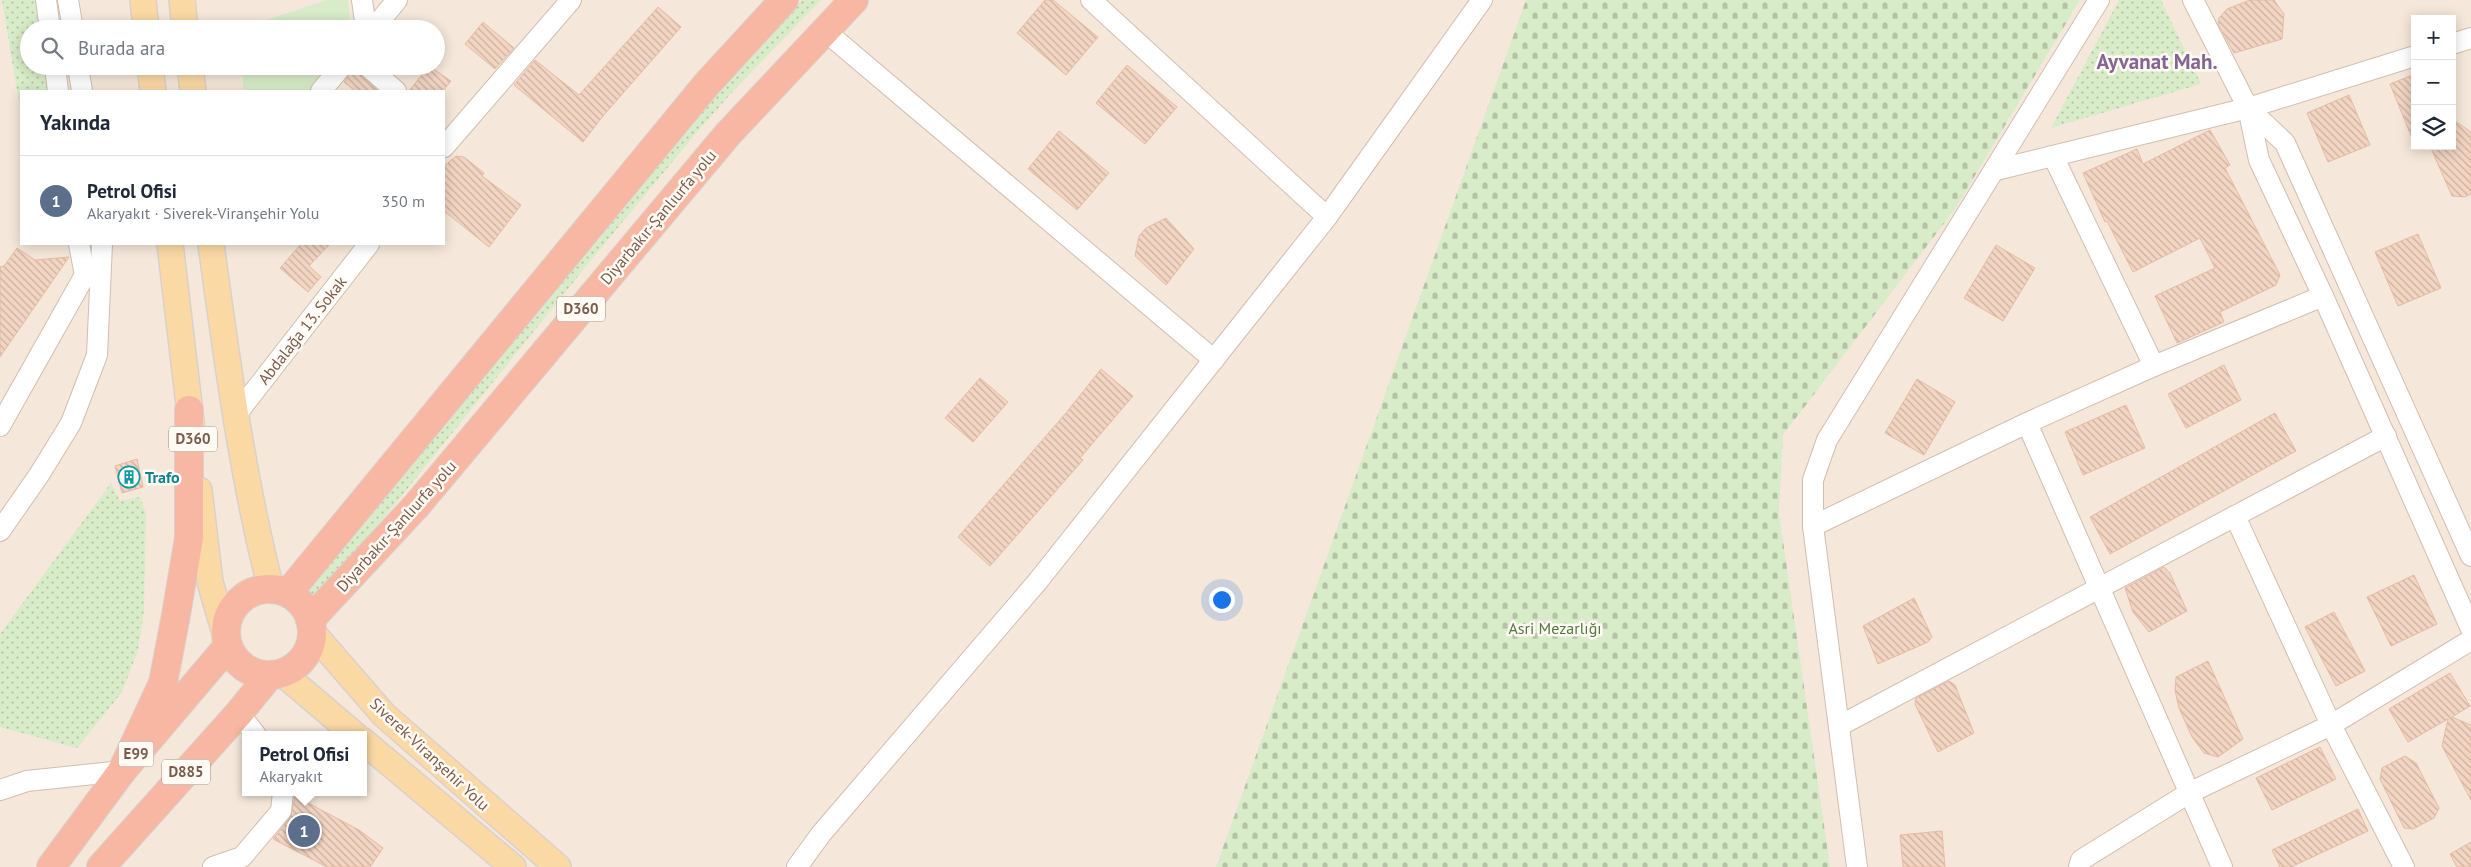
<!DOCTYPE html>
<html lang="tr">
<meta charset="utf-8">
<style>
body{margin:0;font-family:"PT Sans",sans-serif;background:#f2f2f3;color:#1f2937}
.controls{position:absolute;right:15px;top:15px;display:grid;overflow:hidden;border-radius:0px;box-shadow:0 2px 12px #0003}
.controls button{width:45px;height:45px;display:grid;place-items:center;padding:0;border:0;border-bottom:1px solid #e0e1e3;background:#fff;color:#1f2937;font:25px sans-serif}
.you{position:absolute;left:1221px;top:599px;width:18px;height:18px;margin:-12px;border:4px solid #fff;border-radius:50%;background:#1a73e8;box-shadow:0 0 0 8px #1a73e833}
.badge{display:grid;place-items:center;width:32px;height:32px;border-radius:50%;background:#0b8043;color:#fff;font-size:16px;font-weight:700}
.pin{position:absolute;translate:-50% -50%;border:2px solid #fff;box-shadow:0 1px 5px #0006}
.popup{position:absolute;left:242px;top:731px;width:125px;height:65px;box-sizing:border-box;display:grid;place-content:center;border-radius:0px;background:#fff;filter:drop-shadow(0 1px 4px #0005);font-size:16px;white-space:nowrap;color:#747a83}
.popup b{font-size:19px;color:#1f2937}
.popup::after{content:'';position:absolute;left:50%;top:100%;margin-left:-10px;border:10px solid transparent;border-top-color:#fff}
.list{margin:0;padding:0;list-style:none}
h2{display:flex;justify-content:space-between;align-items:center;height:65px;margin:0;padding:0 20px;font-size:21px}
h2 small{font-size:16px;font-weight:400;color:#747a83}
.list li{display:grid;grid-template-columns:32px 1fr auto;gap:15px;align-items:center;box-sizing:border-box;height:90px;padding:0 20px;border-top:1px solid #e0e1e3}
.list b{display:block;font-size:19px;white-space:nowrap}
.list p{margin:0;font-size:16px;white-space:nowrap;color:#747a83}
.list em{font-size:16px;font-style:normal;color:#747a83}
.icon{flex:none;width:28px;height:28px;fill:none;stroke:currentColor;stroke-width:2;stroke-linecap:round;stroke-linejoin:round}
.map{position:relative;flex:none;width:2471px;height:867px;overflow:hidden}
.search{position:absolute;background:#fff;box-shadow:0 2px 12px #0003;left:20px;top:20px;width:425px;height:55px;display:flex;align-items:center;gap:12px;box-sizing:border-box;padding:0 18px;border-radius:28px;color:#747a83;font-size:19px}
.panel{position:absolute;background:#fff;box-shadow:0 2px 12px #0003;left:20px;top:90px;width:425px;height:155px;border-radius:0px}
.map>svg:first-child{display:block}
.residential{fill:#f5e8da;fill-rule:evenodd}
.grass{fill:url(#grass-dots)}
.cemetery{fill:url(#cemetery-stones)}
.green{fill:#d8ecc9}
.building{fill:url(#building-back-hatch);stroke:#e6bba3}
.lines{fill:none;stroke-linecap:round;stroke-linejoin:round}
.minor-casing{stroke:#d1beb0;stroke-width:22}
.major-casing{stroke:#dad1cd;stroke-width:28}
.highway-casing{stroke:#dad1cd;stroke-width:30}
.minor{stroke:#fff;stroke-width:20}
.major{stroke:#fbd9a5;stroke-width:25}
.highway{stroke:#f7b7a3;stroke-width:28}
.labels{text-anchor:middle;stroke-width:5;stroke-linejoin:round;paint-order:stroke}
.shield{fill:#fffaf3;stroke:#a28b7f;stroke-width:1}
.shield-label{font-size:15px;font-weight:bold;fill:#7a5c4d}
.street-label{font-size:16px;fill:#7a5c4d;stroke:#fffaf3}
.culture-label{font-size:16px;font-weight:bold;fill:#0d838f;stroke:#fffaf3;text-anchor:start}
.park-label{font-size:16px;fill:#537a41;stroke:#fffaf3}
.district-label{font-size:21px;font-weight:bold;fill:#846695;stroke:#fffaf3}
</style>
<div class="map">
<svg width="2471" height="867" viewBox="0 0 2471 867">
<defs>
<pattern id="grass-dots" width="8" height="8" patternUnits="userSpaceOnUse" patternTransform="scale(1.25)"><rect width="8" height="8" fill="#d8ecc9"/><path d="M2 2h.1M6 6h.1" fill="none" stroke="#b4c2a5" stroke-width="1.8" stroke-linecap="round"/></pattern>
<pattern id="cemetery-stones" width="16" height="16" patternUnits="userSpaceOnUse" patternTransform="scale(1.25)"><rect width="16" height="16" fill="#d8ecc9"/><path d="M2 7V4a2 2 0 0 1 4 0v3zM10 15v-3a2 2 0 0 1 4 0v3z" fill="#b4c2a5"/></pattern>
<pattern id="building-back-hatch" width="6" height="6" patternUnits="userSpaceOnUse" patternTransform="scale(1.25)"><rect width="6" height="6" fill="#f3d5c3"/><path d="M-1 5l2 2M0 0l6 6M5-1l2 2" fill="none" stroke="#cab0a1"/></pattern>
</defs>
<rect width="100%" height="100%" fill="#fdf6ec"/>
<!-- residential -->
<path class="residential" d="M0 0H2471V867H0ZM2415 19H2452V146H2415ZM29 29H436V66H29ZM21 91H444V244H21ZM245 735H363V792H245Z"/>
<!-- grass -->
<g class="grass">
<path d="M2 0H36L40 29H29V66H45L48 91H21V115Z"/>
<path d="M802 0H821L736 88 704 124 596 254 314 605 300 585 753 50Z"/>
<path d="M2119 0H2161L2201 84 2051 128Z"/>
<path d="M111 483 120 501 140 497 146 513 144 611 138 650 122 692 77 748 0 727V634Z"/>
</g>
<!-- cemetery -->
<path class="cemetery" d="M1526 0H2080L1955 209 1783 435 1779 513 1830 867H1216Z"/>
<!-- green -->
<g class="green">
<path d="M327 0H348L351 29H239Z"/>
<path d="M241 66H332L310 91H244Z"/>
</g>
<!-- building -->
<g class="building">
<path d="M1045 0H1053L1098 37 1066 75 1017 33Z"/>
<path d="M2250 0H2274L2284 14 2282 39 2234 53 2218 24 2219 18 2227 9Z"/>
<path d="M658 7 681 27 603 116 583 142 514 85 535 60 579 95Z"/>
<path d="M483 22 514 48 495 69 465 44Z"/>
<path d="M1127 65 1177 107 1145 144 1096 103Z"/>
<path d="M429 66 451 81 443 91H409Z"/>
<path d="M353 69H356L378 91H355L344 82Z"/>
<path d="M2415 74V143H2414L2390 84Z"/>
<path d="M2349 95 2370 145 2328 162 2307 113Z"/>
<path d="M2452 119 2471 132V194L2465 197 2452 196 2430 146H2452Z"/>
<path d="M2210 130 2230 165 2225 168 2280 275 2276 285 2220 312 2224 322 2177 343 2155 296 2215 268 2200 238 2133 272 2107 221 2105 222 2083 173 2137 149 2143 164Z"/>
<path d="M1059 131 1109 173 1077 210 1028 169Z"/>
<path d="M456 156 464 157 484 173 482 176 521 205 489 247 444 211V166Z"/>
<path d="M1166 218 1194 249 1166 285 1135 256 1139 236 1146 228Z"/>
<path d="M2418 234 2441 288 2398 306 2375 252Z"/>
<path d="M301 244H330L309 266 321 277 308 292 280 268Z"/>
<path d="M1996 245 2035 268 2003 321 1964 298Z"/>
<path d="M17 248 35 260 69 257 0 357V267L4 266Z"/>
<path d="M2224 365 2241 400 2186 428 2168 394Z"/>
<path d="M1101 369 1133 396 1080 458 1083 460 990 566 958 537 1066 413Z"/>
<path d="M980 378 1008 402 973 442 945 418Z"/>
<path d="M1917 379 1955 402 1924 455 1885 433Z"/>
<path d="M2126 405 2145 448 2083 475 2065 432Z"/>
<path d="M2275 413 2296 451 2110 554 2090 517Z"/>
<path d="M137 459 143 487 122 493 115 466Z"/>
<path d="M2164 567 2170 573 2187 611 2149 632 2133 612 2125 588Z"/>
<path d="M2414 575 2437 624 2391 646 2367 597Z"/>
<path d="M1914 598 1932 637 1928 642 1878 664 1863 626Z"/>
<path d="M2334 612 2365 671 2336 686 2305 627Z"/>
<path d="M2208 661 2243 739 2218 757 2204 753 2192 737 2179 708 2175 690 2176 677Z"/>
<path d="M2450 673 2470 706 2452 717 2471 725V800L2442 746 2448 719 2408 742 2389 709Z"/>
<path d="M1949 681 1955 685 1974 733 1938 752 1915 704 1916 698Z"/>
<path d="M2320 747 2336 779 2272 810 2256 778Z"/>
<path d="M2405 756 2416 763 2439 808 2434 818 2413 829 2404 828 2380 779 2382 768Z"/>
<path d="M295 796 359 830 383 848 370 867H327L273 839 290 818Z"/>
<path d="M2358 809 2368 831 2291 867H2280L2272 850Z"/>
<path d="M1942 831 1945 867H1903L1900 835Z"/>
<path d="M2471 842V867H2457L2450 854Z"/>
</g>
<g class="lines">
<!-- minor casing -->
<g class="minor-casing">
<g id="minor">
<path d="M46 0 50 29"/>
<path d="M68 0 73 29"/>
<path d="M362 0 366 29"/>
<path d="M1091 0 1327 217"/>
<path d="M2193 0 2248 108 2259 160 2323 296 2471 629"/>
<path d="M373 29 397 0"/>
<path d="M825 31 1214 360"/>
<path d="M2452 44 2471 38"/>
<path d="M55 66 58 91"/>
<path d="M78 66 82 91"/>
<path d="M367 66 396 91"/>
<path d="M321 91 342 66"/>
<path d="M2248 108 2285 143 2471 556"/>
<path d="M444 147 571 0"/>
<path d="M2053 156 2154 366"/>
<path d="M1996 170 2248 108 2415 56"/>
<path d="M235 416 369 244"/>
<path d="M2027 423 2222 867"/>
<path d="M0 426 85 275 79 244"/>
<path d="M2235 516 2331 725 2404 867"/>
<path d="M1813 526 2027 423 2154 366 2323 296"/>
<path d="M0 531 39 475 71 423 97 355 102 244"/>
<path d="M239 713 256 735"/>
<path d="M1839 726 2386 436"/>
<path d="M0 790 27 781 122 771"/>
<path d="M213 867 242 857 281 811 283 792"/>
<path d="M797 867 821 834 1038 581 1327 217 1482 0"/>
<path d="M1857 867 1813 526V480L1827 440 2099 0"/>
<path d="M2079 867 2081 860 2189 793 2331 725 2471 640"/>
</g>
</g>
<!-- major casing -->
<g class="major-casing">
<g id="major">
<path d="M143 0 146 29"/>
<path d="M182 0 185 29"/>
<path d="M150 66 153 91"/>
<path d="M190 66 193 91"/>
<path d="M170 244 192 430"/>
<path d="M211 244C227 360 242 476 271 589"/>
<path d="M199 490 210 582 225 633"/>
<path d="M312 632 384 715 558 867"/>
<path d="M282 673 355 735"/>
<path d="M363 741 513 867"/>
</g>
</g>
<!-- highway casing -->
<g class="highway-casing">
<g id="highway">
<circle cx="269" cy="632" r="43"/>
<path d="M288 593 706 85 784 0"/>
<path d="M310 620 417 505 728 134 854 0"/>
<path d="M122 771 163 683 176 615 189 538V410"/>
<path d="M51 867 122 771 228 646"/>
<path d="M101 867 239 713 269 676"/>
</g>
</g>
<!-- minor -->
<use href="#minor" class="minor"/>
<!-- major -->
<use href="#major" class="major"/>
<!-- highway -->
<use href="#highway" class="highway"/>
</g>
<!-- icons -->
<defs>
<g id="building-ring" transform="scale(1.125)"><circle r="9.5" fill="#fffaf3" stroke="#0f9aa8" stroke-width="1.5"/><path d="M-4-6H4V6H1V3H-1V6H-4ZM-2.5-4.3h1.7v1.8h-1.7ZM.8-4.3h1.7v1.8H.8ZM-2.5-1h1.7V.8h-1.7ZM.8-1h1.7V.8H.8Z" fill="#0f9aa8"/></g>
</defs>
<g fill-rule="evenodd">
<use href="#building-ring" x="129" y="477"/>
</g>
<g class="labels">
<!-- shield labels -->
<g class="shield">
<rect x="557" y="296.5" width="48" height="25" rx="4"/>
<rect x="169" y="426.5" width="48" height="25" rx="4"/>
<rect x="118.5" y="741.5" width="35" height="25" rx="4"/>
<rect x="162" y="759.5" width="48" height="25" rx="4"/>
</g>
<g class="shield-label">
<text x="581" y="314">D360</text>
<text x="193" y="444">D360</text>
<text x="136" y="759">E99</text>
<text x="186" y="777">D885</text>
</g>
<!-- street labels -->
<g class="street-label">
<text transform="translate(658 217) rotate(-50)" y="6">Diyarbakır-Şanlıurfa yolu</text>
<text transform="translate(302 330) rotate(-52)" y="6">Abdalağa 13. Sokak</text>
<text transform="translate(396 526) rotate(-48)" y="6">Diyarbakır-Şanlıurfa yolu</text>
<text transform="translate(430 754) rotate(43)" y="6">Siverek-Viranşehir Yolu</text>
</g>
<!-- culture labels -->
<g class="culture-label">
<text x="145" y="483">Trafo</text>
</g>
<!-- park labels -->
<g class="park-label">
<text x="1555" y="634">Asri Mezarlığı</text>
</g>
<!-- district labels -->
<g class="district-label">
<text x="2157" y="69">Ayvanat Mah.</text>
</g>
</g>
</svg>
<div class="controls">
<button>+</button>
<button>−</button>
<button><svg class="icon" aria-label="layers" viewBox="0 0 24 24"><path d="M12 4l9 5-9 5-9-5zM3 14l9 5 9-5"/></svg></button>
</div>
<div class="you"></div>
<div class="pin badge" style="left:304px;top:831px;background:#5c6f8a">1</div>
<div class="popup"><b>Petrol Ofisi</b>Akaryakıt</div>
<div class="search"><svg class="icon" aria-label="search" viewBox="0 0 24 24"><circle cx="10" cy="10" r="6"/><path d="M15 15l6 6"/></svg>Burada ara</div>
<section class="panel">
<h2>Yakında<small></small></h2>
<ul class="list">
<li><span class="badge" style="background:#5c6f8a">1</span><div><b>Petrol Ofisi</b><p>Akaryakıt · Siverek-Viranşehir Yolu</p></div><em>350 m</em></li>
</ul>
</section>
</div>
